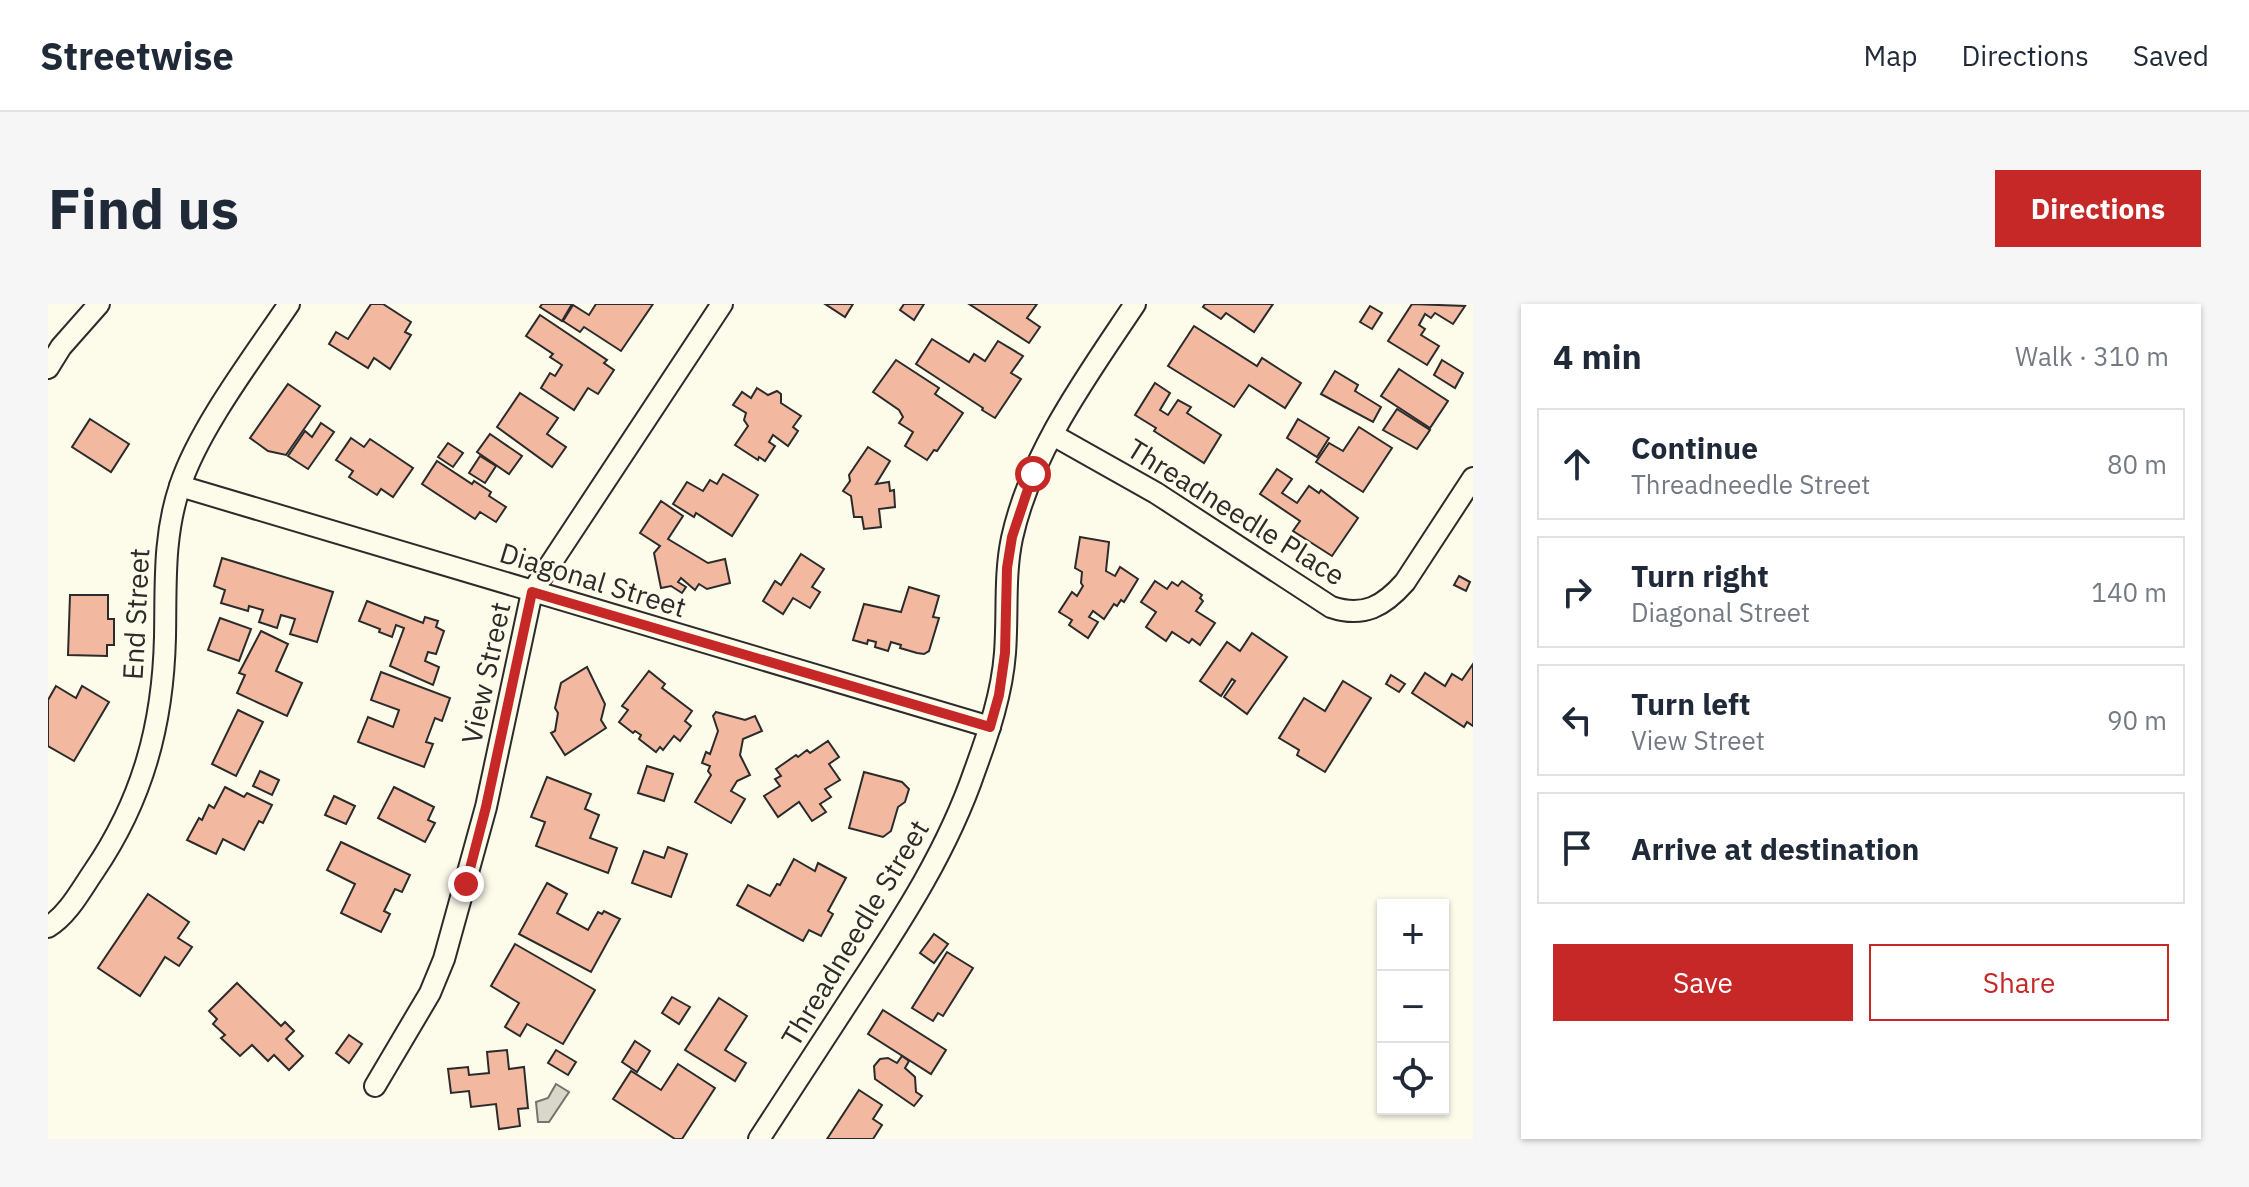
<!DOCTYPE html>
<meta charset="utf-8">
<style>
body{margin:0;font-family:"IBM Plex Sans",sans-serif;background:#f6f6f7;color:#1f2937}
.controls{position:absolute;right:24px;bottom:24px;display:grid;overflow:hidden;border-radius:0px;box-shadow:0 2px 6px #0004}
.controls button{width:72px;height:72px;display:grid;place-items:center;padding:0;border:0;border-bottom:2px solid #e0e1e3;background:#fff;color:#1f2937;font:40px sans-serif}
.stop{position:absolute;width:24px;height:24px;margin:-18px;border:6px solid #c62828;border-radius:50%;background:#fff}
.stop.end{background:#c62828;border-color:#fff;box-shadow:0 2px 8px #0008}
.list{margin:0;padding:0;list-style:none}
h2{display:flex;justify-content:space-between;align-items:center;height:104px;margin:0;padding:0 32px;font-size:34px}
h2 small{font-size:26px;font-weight:400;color:#747a83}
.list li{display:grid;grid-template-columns:52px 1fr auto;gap:24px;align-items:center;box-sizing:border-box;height:112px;margin:0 16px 16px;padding:0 16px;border:2px solid #e0e1e3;border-radius:0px}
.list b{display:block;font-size:30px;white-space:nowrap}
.list p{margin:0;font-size:26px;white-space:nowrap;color:#747a83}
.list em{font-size:26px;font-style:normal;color:#747a83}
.actions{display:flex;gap:16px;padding:24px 32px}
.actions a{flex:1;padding:18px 0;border:2px solid #c62828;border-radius:0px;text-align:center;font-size:28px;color:#c62828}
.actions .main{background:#c62828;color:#fff}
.icon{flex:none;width:44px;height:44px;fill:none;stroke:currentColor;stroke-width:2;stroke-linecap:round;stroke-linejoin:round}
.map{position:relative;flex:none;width:1425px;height:835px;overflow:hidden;border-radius:0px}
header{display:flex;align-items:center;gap:48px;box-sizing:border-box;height:112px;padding:0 40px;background:#fff;border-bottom:2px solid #e0e1e3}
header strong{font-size:38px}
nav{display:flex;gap:44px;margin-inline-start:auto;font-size:28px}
.intro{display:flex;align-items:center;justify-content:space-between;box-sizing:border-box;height:192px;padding:0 48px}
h1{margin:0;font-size:56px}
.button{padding:20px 36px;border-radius:0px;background:#c62828;color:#fff;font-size:28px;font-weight:700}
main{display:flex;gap:48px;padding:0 48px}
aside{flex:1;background:#fff;border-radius:0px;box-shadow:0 2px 6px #0004}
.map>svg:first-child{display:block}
.water{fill:#d8d7c9;stroke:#74746e;stroke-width:2}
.building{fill:#f2b8a0;stroke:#2b2b2b;stroke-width:2}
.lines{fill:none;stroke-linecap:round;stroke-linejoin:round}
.minor-casing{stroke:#2b2b2b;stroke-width:24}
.minor{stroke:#fdfbea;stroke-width:20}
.route{stroke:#c62828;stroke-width:10}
.labels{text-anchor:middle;stroke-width:6;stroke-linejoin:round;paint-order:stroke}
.street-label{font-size:28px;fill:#2b2b2b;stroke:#fdfbea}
</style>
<header>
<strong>Streetwise</strong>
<nav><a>Map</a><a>Directions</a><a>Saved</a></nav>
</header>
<div class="intro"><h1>Find us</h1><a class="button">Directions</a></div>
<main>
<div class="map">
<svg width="1425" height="835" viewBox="0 0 1425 835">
<rect width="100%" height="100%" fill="#fdfbea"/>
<!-- water -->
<path class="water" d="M508 780 521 788 501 818H490L488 798 500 794Z"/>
<!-- building -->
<g class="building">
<path d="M323 0H335L363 18 357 28 363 31 342 65 326 54 320 64 281 40 288 28 300 35Z"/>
<path d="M494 0H524L514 17 492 3Z"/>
<path d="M548 0H605L573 47 536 23 532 28 515 17 525 1 541 11Z"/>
<path d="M777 0H805L797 13Z"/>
<path d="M856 0H876L866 16 852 6Z"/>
<path d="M921 0H989L979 14 992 23 981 39Z"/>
<path d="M1157 0H1225L1206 28 1178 9 1173 15 1155 3Z"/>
<path d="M1364 0 1417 2 1405 20 1387 9 1383 14 1377 10 1371 21 1377 25 1373 31 1391 42 1379 61 1340 37Z"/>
<path d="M1322 2 1334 9 1324 25 1312 18Z"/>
<path d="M492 11 559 56 556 59 566 66 550 90 540 84 526 106 493 84 502 69 507 72 514 61 502 53 505 50 478 32Z"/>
<path d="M1146 22 1209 62 1214 54 1253 79 1237 104 1201 81 1186 103 1120 62Z"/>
<path d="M884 35 921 58 926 50 937 57 950 37 975 52 963 69 973 75 947 114 934 106 935 104 868 60Z"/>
<path d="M848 56 891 84 887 90 915 109 889 147 886 146 879 156 857 142 865 128 851 119 855 113 851 106 825 88Z"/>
<path d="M1394 56 1415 69 1407 84 1386 71Z"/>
<path d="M1351 65 1400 97 1382 124 1333 92Z"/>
<path d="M1287 67 1310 81 1307 87 1333 103 1325 118 1273 90Z"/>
<path d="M1107 79 1122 89 1112 106 1120 111 1130 96 1143 103 1139 109 1173 131 1156 159 1106 127 1108 124 1087 111Z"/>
<path d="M240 80 272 102 238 151 220 147 202 134Z"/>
<path d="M709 84 720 91 729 87 733 90V99L753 112 745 123 750 127 740 142 725 131 721 138 727 142 717 157 711 153 710 156 687 141 700 122 696 116 698 109 685 101 694 88 703 94Z"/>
<path d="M472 89 510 114 499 130 518 143 504 163 449 123Z"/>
<path d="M1349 105 1382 126 1369 145 1335 126Z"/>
<path d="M42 115 81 140 63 168 24 143Z"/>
<path d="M1250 115 1281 134 1269 153 1239 134Z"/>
<path d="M273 119 286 128 260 165 240 152 257 127 264 133Z"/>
<path d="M1311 123 1344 144 1315 188 1268 158 1281 139 1295 147Z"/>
<path d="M442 130 474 152 461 170 429 148Z"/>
<path d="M303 134 316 143 322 135 365 164 345 193 333 185 329 191 301 173 305 167 288 156Z"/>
<path d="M400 139 415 149 405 163 390 153Z"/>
<path d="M820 143 842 157 828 180 841 178 842 187 846 186 847 203 831 205 833 223 816 225 814 213H806L803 192 795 187 802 177 801 171Z"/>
<path d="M432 152 448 162 437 179 421 169Z"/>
<path d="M389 157 424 180 426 177 443 188 441 192 458 203 448 218 432 208 427 215 374 180Z"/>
<path d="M1229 165 1244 175 1234 189 1249 199 1261 182 1271 189 1273 186 1310 214 1284 252 1245 227 1252 217 1212 190Z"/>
<path d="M675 170 710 191 684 232 648 209 646 213 625 200 639 178 655 187 662 176 669 180Z"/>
<path d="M613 197 635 212 620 235 660 259 677 255 682 279 659 285 651 280 647 286 633 274 630 278 638 283 634 289 623 282 613 284 606 249 612 242 592 229Z"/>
<path d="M1032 233 1061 238 1058 267 1067 272 1072 263 1090 275 1076 298 1073 296 1069 302 1066 300 1056 315 1045 307 1041 313 1050 318 1040 334 1021 321 1024 316 1011 308 1024 288 1029 292 1035 282 1033 279 1034 268 1027 264Z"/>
<path d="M753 250 776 265 764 283 772 288 762 304 745 294 735 310 715 297 727 277 733 281Z"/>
<path d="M174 254 285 288 269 338 242 330 247 315 233 311 229 324 211 318 215 306 201 302 200 307 173 299 177 286 166 282Z"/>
<path d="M1411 272 1422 278 1418 287 1406 281Z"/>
<path d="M1107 277 1119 285 1124 278 1130 282 1134 277 1154 291 1152 294 1155 297 1148 307 1167 319 1152 341 1144 335 1141 339 1124 328 1118 337 1098 323 1108 308 1093 298Z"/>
<path d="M861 283 891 292 885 313 891 314 881 347 876 350 869 349 852 344 853 341 843 338 840 347 827 343 828 338 820 336 819 340 805 336 816 300 853 308Z"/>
<path d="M22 291H60V315H66V341H59V352L20 351Z"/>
<path d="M319 297 375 319 377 313 390 317 388 323 396 327 388 350 380 348 377 357 391 363 385 381 342 362 356 324 348 321 344 333 331 328 332 325 311 317Z"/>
<path d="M172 314 203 325 191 357 160 346Z"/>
<path d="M213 327 240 340 228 367 254 379 239 412 189 389 197 371 191 369Z"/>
<path d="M1204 329 1239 353 1199 410 1176 393 1187 377 1184 375 1173 392 1152 377 1179 338 1192 347Z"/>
<path d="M1425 360V422L1419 418 1416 423 1364 389 1377 369 1397 382 1404 370 1414 376Z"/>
<path d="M539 363 557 400 553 416 558 424 517 451 503 429 507 427 510 409 507 404 513 379Z"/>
<path d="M601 367 617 380 614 384 644 407 637 417 643 422 632 437 626 432 615 446 612 443 608 448 591 435 593 431 587 427 585 429 571 418 580 406 574 402Z"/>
<path d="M333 368 402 394 394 417 387 414 378 438 385 440 376 463 310 438 320 413 345 423 351 406 323 396Z"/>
<path d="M1343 371 1357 380 1351 388 1338 380Z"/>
<path d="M1295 377 1323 394 1277 468 1249 451 1251 446 1231 434 1256 394 1277 407Z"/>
<path d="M8 382 28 394 34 382 61 398 26 457 0 442V396Z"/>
<path d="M190 406 215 418 188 472 164 460Z"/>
<path d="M668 408 697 416 707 412 714 427 695 435 692 451 702 471 689 477 683 487 697 495 683 519 647 498 663 471 660 467 662 462 654 459 658 448 662 450 670 427 665 412Z"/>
<path d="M780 437 791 453 781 460 792 476 777 485 783 493 772 500 778 508 764 517 751 498 730 513 716 492 732 482 727 475 733 472 728 465 748 451 750 453 759 446 762 449Z"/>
<path d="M599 462 625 470 616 497 590 489Z"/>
<path d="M212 467 231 476 224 491 205 482Z"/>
<path d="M816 468 854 478 861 485 857 498 850 503 843 527 835 533 801 524Z"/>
<path d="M499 473 543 490 537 505 551 511 542 534 569 544 560 569 488 542 497 518 483 513Z"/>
<path d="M177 483 196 493 199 489 224 501 215 519 211 517 196 546 175 535 168 550 139 536 151 514 154 516 161 501 166 504Z"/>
<path d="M346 483 386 503 380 516 387 519 377 538 330 514Z"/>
<path d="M286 492 307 502 298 520 277 511Z"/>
<path d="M293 538 362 571 354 588 347 585 336 607 342 610 333 628 293 609 307 580 279 566Z"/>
<path d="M620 543 639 550 623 593 584 579 596 547 616 554Z"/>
<path d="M746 555 767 567 770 559 798 574 780 607 785 610 773 632 761 626 755 637 689 601 700 581 722 592 729 580 732 581Z"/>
<path d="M499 579 519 590 509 609 540 626 550 608 554 610 556 607 572 615 543 668 471 630Z"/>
<path d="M100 590 141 618 130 634 144 643 131 662 117 653 92 692 50 664Z"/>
<path d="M886 630 900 640 886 659 872 649Z"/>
<path d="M467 640 547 686 515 740 479 720 472 732 457 723 471 699 443 682Z"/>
<path d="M899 648 925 664 895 712 890 709 885 717 864 704Z"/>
<path d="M189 679 233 722 237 718 246 727 238 735 255 752 241 766 226 751 220 757 204 741 192 752 173 734 177 731 165 720 169 715 161 707Z"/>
<path d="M624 693 642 703 631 720 614 709Z"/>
<path d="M671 694 699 712 677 746 698 759 687 777 637 746Z"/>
<path d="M835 706 898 746 883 770 820 730Z"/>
<path d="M301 731 314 740 301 759 288 749Z"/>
<path d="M587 737 602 747 589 768 574 758Z"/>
<path d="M459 746 461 765 476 763 480 804 470 805 472 822 451 825 448 800 423 803 421 787 403 789 400 765 420 763 421 771 441 769 439 748Z"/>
<path d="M508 746 528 758 520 771 500 759Z"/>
<path d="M854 752 861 757 857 764 867 773 868 788 874 792 866 802 827 775 826 762 832 755 840 754 849 759Z"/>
<path d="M630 760 667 784 634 835H627L565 795 583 767 613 786Z"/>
<path d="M811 786 834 801 825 815 834 821 825 835H779Z"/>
</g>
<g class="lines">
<!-- minor casing -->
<g class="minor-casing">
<g id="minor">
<path d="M0 64 13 43 51 0"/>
<path d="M1005 131 1108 189 1283 303C1316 314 1336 302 1357 278L1425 174"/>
<path d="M132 182 942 423"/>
<path d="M0 623C20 611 33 586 46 567 95 495 115 420 117 333 118 281 115 232 132 182 151 124 206 52 241 0"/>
<path d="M327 782 382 689 396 655 438 503 484 288 674 0"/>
<path d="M711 835C744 784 777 734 810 683 856 613 900 545 927 466 941 428 954 389 957 349 960 310 956 272 964 234 983 148 1039 72 1087 0"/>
</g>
</g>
<!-- minor -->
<use href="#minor" class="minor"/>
</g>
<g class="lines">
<!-- route -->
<path class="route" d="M418 580 438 503 484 288 942 423 951 391 957 349 959 264 964 233 985 170"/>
</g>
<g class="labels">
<!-- street labels -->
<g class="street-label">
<text transform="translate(1188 208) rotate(32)" y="10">Threadneedle Place</text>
<text transform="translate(545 276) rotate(17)" y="10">Diagonal Street</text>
<text transform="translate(88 310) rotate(-87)" y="10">End Street</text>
<text transform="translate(438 369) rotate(-78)" y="10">View Street</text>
<text transform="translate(807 629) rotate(-59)" y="10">Threadneedle Street</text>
</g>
</g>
</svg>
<div class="controls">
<button>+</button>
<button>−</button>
<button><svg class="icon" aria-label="locate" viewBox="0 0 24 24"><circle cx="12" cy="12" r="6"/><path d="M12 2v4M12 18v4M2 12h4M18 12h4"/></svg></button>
</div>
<div class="stop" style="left:985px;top:170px"></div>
<div class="stop end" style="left:418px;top:580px"></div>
</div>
<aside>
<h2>4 min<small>Walk · 310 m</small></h2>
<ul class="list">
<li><svg class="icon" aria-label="ahead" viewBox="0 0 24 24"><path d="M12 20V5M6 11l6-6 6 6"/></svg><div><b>Continue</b><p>Threadneedle Street</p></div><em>80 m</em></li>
<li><svg class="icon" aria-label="right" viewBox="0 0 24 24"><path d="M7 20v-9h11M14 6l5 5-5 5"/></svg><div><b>Turn right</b><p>Diagonal Street</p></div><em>140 m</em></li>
<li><svg class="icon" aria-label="left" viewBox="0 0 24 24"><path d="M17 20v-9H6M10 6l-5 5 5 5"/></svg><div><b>Turn left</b><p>View Street</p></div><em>90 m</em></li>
<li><svg class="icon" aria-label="arrive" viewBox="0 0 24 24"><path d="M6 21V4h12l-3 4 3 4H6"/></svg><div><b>Arrive at destination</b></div></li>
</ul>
<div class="actions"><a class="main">Save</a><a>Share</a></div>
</aside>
</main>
